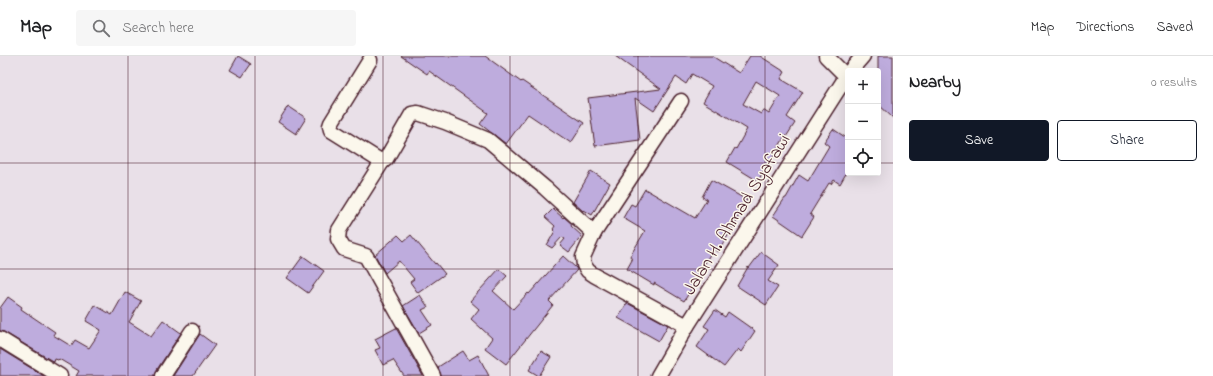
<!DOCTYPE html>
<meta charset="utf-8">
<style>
body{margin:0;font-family:"Indie Flower",sans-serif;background:#f6f6f6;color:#202124}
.controls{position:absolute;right:12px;top:12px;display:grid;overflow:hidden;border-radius:4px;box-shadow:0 4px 16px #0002}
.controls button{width:36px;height:36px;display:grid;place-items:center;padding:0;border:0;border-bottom:1px solid #e0e0e0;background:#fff;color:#202124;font:20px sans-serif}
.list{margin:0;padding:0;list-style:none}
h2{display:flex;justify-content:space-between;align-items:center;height:52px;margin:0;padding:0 16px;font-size:17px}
h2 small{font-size:13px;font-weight:400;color:#757577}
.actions{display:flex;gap:8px;padding:12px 16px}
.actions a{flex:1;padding:9px 0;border:1px solid #111827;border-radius:4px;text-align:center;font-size:14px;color:#111827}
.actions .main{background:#111827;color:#fff}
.icon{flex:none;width:22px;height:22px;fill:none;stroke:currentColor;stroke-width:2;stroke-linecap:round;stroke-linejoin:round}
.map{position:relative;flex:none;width:893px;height:320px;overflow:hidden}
header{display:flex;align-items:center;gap:24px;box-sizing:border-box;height:56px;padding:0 20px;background:#fff;border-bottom:1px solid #e0e0e0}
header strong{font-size:19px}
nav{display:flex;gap:22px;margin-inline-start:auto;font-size:14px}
.search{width:280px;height:36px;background:#f6f6f6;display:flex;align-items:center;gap:10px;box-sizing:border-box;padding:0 14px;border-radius:4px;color:#757577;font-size:15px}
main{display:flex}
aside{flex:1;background:#fff}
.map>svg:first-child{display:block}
.building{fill:#beacdd;stroke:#4a1f2b;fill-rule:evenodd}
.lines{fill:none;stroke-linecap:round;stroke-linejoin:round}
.minor-casing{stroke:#4a1f2b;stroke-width:17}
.minor{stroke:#fbf7ec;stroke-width:14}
.grid{fill:none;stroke:#4a1f2b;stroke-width:1;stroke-opacity:0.55}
.labels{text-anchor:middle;stroke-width:3;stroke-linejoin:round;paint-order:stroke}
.street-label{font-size:18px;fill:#4a1f2b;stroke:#fbf7ec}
</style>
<header>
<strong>Map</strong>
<div class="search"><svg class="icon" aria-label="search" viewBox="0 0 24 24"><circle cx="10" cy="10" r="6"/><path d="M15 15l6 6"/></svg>Search here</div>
<nav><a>Map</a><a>Directions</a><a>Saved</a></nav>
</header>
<main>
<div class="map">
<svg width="893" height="320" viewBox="0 0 893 320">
<rect width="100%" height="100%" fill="#e9e0e8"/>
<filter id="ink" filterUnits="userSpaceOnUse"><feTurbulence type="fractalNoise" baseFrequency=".025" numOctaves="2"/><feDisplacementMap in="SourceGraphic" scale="8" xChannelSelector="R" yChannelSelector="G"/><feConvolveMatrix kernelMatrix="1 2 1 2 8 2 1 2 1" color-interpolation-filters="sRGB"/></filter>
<g filter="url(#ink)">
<!-- building -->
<g class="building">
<path d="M238 0 251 8 242 21 230 14Z"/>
<path d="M401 0H485L521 26 522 25 584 67 571 87 528 58 506 88 480 68 488 57 429 15 427 18Z"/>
<path d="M615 0H712L739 17 750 0H760L785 16 781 23 803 36 787 61 795 67 786 81 785 80 769 108 768 107 758 125 727 106 735 92 736 93 747 73 703 46 712 30 692 18 686 28 676 21 654 55 635 42 640 84 595 90 588 42 661 33ZM756 25 780 40 769 58 763 54 761 58 743 48Z"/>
<path d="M878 0H893V62L878 48Z"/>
<path d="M288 50 306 62 296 78 278 66Z"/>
<path d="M833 73 848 83V114L840 128 834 124 831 128 829 127 810 158 814 161 802 180 773 160 785 142H786L799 119 808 125 829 90 824 86Z"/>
<path d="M591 115 610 127 592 159 584 154 583 155 573 146Z"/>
<path d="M711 124 747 144 736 165H737L718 196 713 193 695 225 696 226 684 245 654 227V229L627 213 632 204 630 200 645 175 623 162 631 148 635 150 645 133 695 162 707 143 702 141Z"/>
<path d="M553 153 563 162 564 161 572 168 571 170 582 180 569 196 560 189 565 183 562 181 552 192 547 189 555 175 553 173 555 170 545 161Z"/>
<path d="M398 179 404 185 411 179 435 208 436 207 445 218 418 237 410 226 414 223 399 205 385 217 375 199Z"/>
<path d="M761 196 779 209 768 225 778 231 766 249 737 230 748 211 749 212Z"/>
<path d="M303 200 324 215 308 237 287 222Z"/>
<path d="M563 200 576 212 577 214 549 245 553 249 506 308 485 292 492 282 471 263 479 253 470 245 499 213 507 220 493 235 513 253 528 237 529 238Z"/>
<path d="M125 236 141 245 129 266 151 280 163 264 181 277 156 315 155 320H76L79 315 59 303 58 304 55 303 54 306 4 276 0 275V252L8 241 22 251 21 253 55 276 53 279 71 290 75 284 89 292 101 274 86 265 95 249 112 259Z"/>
<path d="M420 239 428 251 422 254 432 269 419 277 403 250Z"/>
<path d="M627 247 668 269 659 285 618 262Z"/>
<path d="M715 254 725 261 728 256 755 275 741 296 738 293 724 311 697 291 709 273 704 270Z"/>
<path d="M396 272 423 320H404L393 304 383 309 375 294 380 292 375 283Z"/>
<path d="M200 278 215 289 193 320H173Z"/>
<path d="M0 293 44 320H0Z"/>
<path d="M463 295 469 304 478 299 489 320H441L438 311Z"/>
<path d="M541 295 551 301 539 320 529 314Z"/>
</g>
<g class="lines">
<!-- minor casing -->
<g class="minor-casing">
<g id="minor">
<path d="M826 0 846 20"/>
<path d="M370 4 331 67 330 70 331 74 382 106 386 103 412 58 418 57 445 66 488 84 545 132 594 177"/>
<path d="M850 15 863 0"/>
<path d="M681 45 594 177 583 201 584 209 588 215 594 219 687 270"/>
<path d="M382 106 339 174 338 183 344 193 366 200 433 320"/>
<path d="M0 283 60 320"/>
<path d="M163 320 192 275"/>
<path d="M658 320 687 270 848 18"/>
</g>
</g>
<!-- minor -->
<use href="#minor" class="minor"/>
</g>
</g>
<!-- grid -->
<path class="grid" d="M128 0V320M255 0V320M383 0V320M510 0V320M638 0V320M765 0V320M0 107H848M878 107H893M0 213H893"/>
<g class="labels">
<!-- street labels -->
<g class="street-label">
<text transform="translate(736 158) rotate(-58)" y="6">Jalan H. Ahmad Syafawi</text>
</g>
</g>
</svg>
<div class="controls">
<button>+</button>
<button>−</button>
<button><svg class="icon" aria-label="locate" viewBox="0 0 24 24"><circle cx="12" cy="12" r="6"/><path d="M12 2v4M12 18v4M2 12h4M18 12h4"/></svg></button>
</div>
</div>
<aside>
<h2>Nearby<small>0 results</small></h2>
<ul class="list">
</ul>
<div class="actions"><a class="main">Save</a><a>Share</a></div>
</aside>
</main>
